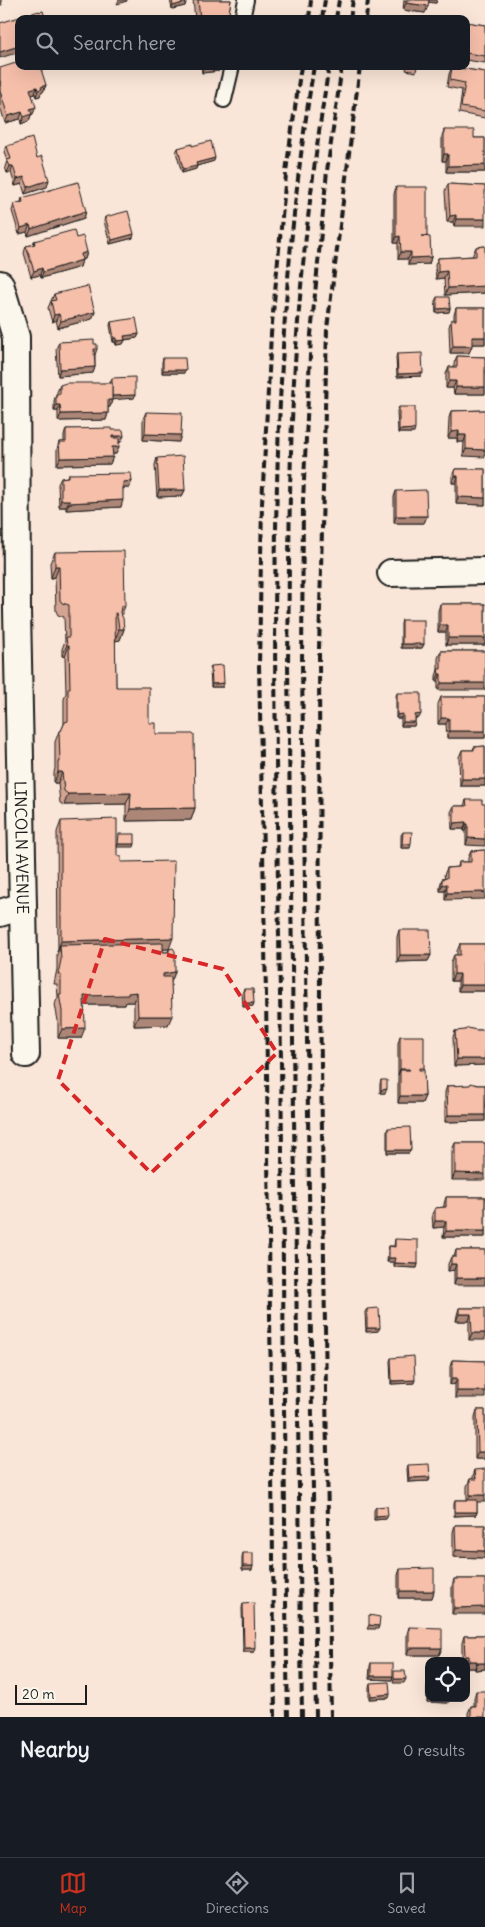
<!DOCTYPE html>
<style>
body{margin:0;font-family:Delius,sans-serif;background:#242831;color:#f1f3f6}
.controls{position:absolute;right:15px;bottom:15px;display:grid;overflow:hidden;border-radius:10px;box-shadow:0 5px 20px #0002}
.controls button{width:45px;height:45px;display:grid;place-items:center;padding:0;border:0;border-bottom:1px solid #363941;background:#171b24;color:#f1f3f6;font:25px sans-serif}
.scale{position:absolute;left:15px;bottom:12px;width:72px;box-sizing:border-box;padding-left:5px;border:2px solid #1c1c1c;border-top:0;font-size:14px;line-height:18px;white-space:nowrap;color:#1c1c1c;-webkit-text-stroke:4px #fbf7ec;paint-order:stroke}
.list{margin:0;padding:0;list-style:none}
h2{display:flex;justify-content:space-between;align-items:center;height:65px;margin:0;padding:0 20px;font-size:21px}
h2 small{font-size:16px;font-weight:400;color:#9ea1a6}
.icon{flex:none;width:28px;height:28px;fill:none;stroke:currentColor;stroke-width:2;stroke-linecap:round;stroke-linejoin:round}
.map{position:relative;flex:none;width:485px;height:1717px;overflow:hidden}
.search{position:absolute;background:#171b24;box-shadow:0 5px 20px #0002;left:15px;right:15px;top:15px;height:55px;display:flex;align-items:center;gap:12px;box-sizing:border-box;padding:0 18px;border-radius:10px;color:#9ea1a6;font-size:19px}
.sheet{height:140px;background:#171b24}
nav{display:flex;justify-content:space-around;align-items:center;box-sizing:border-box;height:70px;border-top:1px solid #363941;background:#171b24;font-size:14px;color:#9ea1a6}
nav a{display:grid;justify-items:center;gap:2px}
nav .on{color:#c8321e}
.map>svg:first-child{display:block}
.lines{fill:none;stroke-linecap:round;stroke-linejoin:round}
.service-casing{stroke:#1c1c1c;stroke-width:18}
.minor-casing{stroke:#1c1c1c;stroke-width:30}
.service{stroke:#fbf7ec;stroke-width:14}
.minor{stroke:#fbf7ec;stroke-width:26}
.rail{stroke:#1c1c1c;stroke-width:4;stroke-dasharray:8 4;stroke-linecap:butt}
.wall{fill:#d4a492;stroke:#1c1c1c;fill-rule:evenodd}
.shaded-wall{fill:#ac8677;stroke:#1c1c1c}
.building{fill:#f6bfaa;stroke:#1c1c1c}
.marked{fill:none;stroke:#d62828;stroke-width:4;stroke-dasharray:10 6;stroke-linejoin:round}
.labels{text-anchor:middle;stroke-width:5;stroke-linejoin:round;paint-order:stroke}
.street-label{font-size:16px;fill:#1c1c1c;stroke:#fbf7ec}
</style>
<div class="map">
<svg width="485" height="1717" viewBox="0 0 485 1717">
<rect width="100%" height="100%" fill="#fae6d8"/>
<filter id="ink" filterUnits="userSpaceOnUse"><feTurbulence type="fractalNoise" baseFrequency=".02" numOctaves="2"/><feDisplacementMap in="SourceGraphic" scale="10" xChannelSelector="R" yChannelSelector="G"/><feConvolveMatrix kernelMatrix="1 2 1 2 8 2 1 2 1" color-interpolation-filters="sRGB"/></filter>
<g filter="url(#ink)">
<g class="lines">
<!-- service casing -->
<g class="service-casing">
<g id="service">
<path d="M242 19 246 0"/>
<path d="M224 100 232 66"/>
</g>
</g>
<!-- minor casing -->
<g class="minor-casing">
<g id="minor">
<path id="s1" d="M0 284 16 337 17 610 26 1054"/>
<path d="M391 573 485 571"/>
<path d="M0 913 23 906"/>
</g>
</g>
<!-- service -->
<use href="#service" class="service"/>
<!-- minor -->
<use href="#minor" class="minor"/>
<!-- rail -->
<g class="rail">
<path d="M309 19 311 0"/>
<path d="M322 19 325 0"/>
<path d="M336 19 339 0"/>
<path d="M350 19 353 0"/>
<path d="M366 19 368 0"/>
<path d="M275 1717 266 994 259 665 262 504 271 334 287 164 301 66"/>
<path d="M288 1717C283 1476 284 1235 280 994 275 685 263 373 314 66"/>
<path d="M302 1717 288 664C289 583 289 502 292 421 297 302 310 184 329 66"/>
<path d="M316 1717 302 665 303 501 311 335 327 171 342 66"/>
<path d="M331 1717 320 1000 319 649 327 329 360 66"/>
</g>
</g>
<!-- wall -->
<g class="wall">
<path d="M170 0H186V2L185 6 172 9Z"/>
<path d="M193 0H231L228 19H195Z"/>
<path d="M404 0H437L436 3 428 2 425 13 403 10Z"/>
<path d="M466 22 485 25V63L466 60Z"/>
<path d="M201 66H220L219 71 202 73Z"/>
<path d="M407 66H417L416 72 406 70Z"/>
<path d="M452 67 485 72V118L459 113 462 90 447 87 449 74Z"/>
<path d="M0 68 25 69 46 85 43 92 41 93 40 96 36 97 35 94 32 95 33 114 31 115 29 121 21 124 20 119 5 123 0 106Z"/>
<path d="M444 130 474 138H485V172H446V161H442V136Z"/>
<path d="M7 146 37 158 47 187 25 194 22 184 15 186 11 172 7 173 5 167 7 161 4 152Z"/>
<path d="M192 146 214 161 197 166 196 169 182 173 176 152 178 148Z"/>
<path d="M448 184 485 186 454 226 453 222H447L445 191Z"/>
<path d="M396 187 427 236 431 257 429 264 408 265V259H398V243H394V194Z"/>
<path d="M22 198 86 211 84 218 28 236 27 232 19 234 12 211 14 204 21 202Z"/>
<path d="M105 217 133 238 110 244 104 221Z"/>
<path d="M76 238 87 252 85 259H82L80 267 41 278 40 275 31 277 24 253 26 246 33 245 34 241Z"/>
<path d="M485 246V293L445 295 444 278 436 279 435 265 438 258 473 256V254L476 247Z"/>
<path d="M54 294 95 312 92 319 58 328 56 320 52 322 48 308Z"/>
<path d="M437 297 450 308 449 312 436 313 435 301Z"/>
<path d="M456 308H485V344H472L469 353H450L449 327 451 320H454V315Z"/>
<path d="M111 322 139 334 137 338 125 340 123 344 116 345 115 342H113L110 325Z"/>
<path d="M59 342 94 344 97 349 95 355V367L93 373 58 376 56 349Z"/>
<path d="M397 354 421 376 397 377 396 357Z"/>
<path d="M457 356 485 357V394H454L453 388H446V374L449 367H454V363Z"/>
<path d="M163 358 184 373H162V362Z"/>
<path d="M112 378 135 395 134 398 112 399 110 407H108V413L106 420 58 421V411H54V401L56 394H57V392L60 385 110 383Z"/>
<path d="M399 407 414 433H398L397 411Z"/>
<path d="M485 410 463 456 464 442H457V438H448L449 418 451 411Z"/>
<path d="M146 412 179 442 143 440V419Z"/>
<path d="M66 429 112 430 121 442 119 443 116 454H113L110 464 57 465V449L59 442H64V436Z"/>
<path d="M157 458 185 490 182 496 157 497 155 465Z"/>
<path d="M455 469H485V505L456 504V483H452V476Z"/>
<path d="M68 474 132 481 129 488H123L121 507 66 510V507H59L58 484 61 478 67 477Z"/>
<path d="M396 491 427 516 424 523H394V497Z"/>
<path d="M55 552 121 615 124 629 120 640 115 641 116 687 149 723 156 734 195 808 191 820 126 821V804L64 805 60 803 58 783H54V773L55 768V742L59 731H61L64 724V699L66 693 65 657 62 656V649L65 641 64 617 58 615 56 611 55 577 51 578 50 563Z"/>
<path d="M440 604H485V645H446V632H438V611Z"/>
<path d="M402 620 424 644 422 648H401V624Z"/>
<path d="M441 651H485L438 690V681H436V676L438 670V658Z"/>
<path d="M211 666 223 687H211L210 669Z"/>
<path d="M397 693 419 718H415V722L414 726H401V718H396V696Z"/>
<path d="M441 697H485V738H447L446 724H438V704Z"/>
<path d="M485 746V786H460L459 757 462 750H473L474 747Z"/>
<path d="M466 800 482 804 466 845V831H464V829H452L451 812 454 806H464Z"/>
<path d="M61 821 117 856 121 862 170 949 175 972 171 982 168 1025 134 1026V1002H126L125 1005H84L81 1038H58V1021L55 1004 58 997 57 984H54L57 969V954L58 952 57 832ZM163 949H169L168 952H163Z"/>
<path d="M403 832 410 848H401V835Z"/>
<path d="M485 850 445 900V891H440V886L442 879H445L444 875 447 868 458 867 459 862H468V858L471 851Z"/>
<path d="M399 930 431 955 428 961 397 962V937Z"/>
<path d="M460 944H485V991H458V981H451V962L454 955H457V951Z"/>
<path d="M244 989 253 1006 243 1007 242 993Z"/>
<path d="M476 1030H485V1065L454 1066 453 1037 455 1031Z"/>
<path d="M400 1036 424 1068 423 1070 425 1096 422 1103H398V1043Z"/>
<path d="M381 1080 385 1093H380V1084Z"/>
<path d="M478 1085H485V1121L445 1122V1092L447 1086Z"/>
<path d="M388 1128 409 1153H387V1131Z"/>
<path d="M455 1143H485L452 1180V1150Z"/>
<path d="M446 1197H485V1237H443L444 1227 433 1228 432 1214 435 1208 444 1207V1204Z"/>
<path d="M395 1239 418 1264 417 1268 394 1267V1262H387L388 1250 389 1246H394Z"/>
<path d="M456 1250H485L454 1285V1270L448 1271V1264L451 1257H454Z"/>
<path d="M459 1308H485L469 1340V1321H456L457 1315Z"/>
<path d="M367 1309 378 1331 366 1332 365 1312Z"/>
<path d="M391 1358 414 1383 391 1384 390 1361Z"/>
<path d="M452 1360 485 1361 455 1398V1384L450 1385V1367Z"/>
<path d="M477 1410H485V1459H475V1417Z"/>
<path d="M408 1465 429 1481 408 1482 407 1469Z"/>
<path d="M475 1470 477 1502V1512L476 1515 454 1516V1504L455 1500H467V1486L470 1479H473V1476Z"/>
<path d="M376 1507 388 1515 386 1519 374 1520V1510Z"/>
<path d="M455 1525H485V1558L453 1557V1532Z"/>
<path d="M243 1553 252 1570H242V1557Z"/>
<path d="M400 1569 434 1591 432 1598H398V1575Z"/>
<path d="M454 1579H485L452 1614V1586Z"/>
<path d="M243 1604 254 1652H243L242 1608Z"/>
<path d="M409 1627 442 1648 439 1655H407V1634Z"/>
<path d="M476 1635H485V1669L475 1670V1668H466V1661H462V1643L464 1636H475Z"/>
<path d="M371 1663 393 1676 392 1680 369 1679 370 1666Z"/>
<path d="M370 1683 389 1698 369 1699V1687Z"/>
<path d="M428 1684 448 1703 427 1702V1688Z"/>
<path d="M476 1691 485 1717H468V1713L471 1706H474V1698Z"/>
</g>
<!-- shaded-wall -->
<g class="shaded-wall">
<path d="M119 0H127V1L117 4Z"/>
<path d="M427 0H437L436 3 427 2Z"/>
<path d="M186 2 185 6 172 9 173 6Z"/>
<path d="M406 3 428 6 425 13 403 10Z"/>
<path d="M19 46V52L0 58V52Z"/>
<path d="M204 66H220L219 71 202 73Z"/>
<path d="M46 85 43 92 41 93 40 96 36 97 38 90 41 87Z"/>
<path d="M37 87 35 94 28 96 30 89Z"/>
<path d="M36 107 33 114 31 115 29 121 21 124 24 117 30 109Z"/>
<path d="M22 112 20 119 5 123 8 116Z"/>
<path d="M444 154H448L446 161H442Z"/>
<path d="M215 158 214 161 197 166 196 169 182 173 183 169 196 163Z"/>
<path d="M485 165V172H446L448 166Z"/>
<path d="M10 166H13L11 172 7 173Z"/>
<path d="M24 177 22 184 15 186 17 179Z"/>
<path d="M49 180 47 187 25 194 28 187Z"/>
<path d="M86 211 84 218 28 236 31 229Z"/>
<path d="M456 215 453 222H447L450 216Z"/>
<path d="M456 219H485V226H454Z"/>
<path d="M30 225 27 232 19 234 21 228Z"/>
<path d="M134 234 133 238 110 244 112 240Z"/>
<path d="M400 236 398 243H394L396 237Z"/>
<path d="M87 252 85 259 78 261 81 254Z"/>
<path d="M401 252H411L408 259H398Z"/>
<path d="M431 257 429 264 408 265 411 258Z"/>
<path d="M82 260 80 267 41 278 43 272Z"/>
<path d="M42 268 40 275 31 277 34 271Z"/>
<path d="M447 271 444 278 436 279 438 272Z"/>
<path d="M485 286V293L445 295 448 288Z"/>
<path d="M450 308 449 312 436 313 437 309Z"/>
<path d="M95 312 92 319 58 328 61 321Z"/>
<path d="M59 314 56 320 52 322 54 315Z"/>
<path d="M139 334 137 338 123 340 124 336Z"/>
<path d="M472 337H485V344H469Z"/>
<path d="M114 338H117L115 342H113Z"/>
<path d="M125 340 123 344 116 345 117 341Z"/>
<path d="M453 346H472L469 353H450Z"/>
<path d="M95 367 93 373 58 376 60 369Z"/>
<path d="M163 370H186L184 373H162Z"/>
<path d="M423 373 421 376 397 377 398 374Z"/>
<path d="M449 381H456L453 388H446Z"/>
<path d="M456 387H485V394H454Z"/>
<path d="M135 395 134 398 111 400 112 396Z"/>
<path d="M108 400H112L110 407H106Z"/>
<path d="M56 405H60L58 411H54Z"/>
<path d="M108 413 106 420 58 421 61 414Z"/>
<path d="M415 429 414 433H398L399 430Z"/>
<path d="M459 431 457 438H448L451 432Z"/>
<path d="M145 434 181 435 179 442 143 440Z"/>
<path d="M459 435H466L464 442H457Z"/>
<path d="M112 436H124L121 442 110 443Z"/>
<path d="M112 447H119L116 454H110Z"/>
<path d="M466 449 485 450V457L463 456Z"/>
<path d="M113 457 110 464 57 465 60 458Z"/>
<path d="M455 476H458L456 483H452Z"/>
<path d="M132 481 129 488H120L123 482Z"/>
<path d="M159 490H185L182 496 157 497Z"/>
<path d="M458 497 485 498V505L456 504Z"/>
<path d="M61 500H69L66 507H59Z"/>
<path d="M123 500 121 507 66 510 69 503Z"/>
<path d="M396 516H427L424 523H394Z"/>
<path d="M55 566H59L55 577 51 578Z"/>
<path d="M121 606H125L121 617H117Z"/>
<path d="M440 625H448L446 632H438Z"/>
<path d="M119 629H124L120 640 115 641Z"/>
<path d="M448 638H485V645H446Z"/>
<path d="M402 644H424L422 648H401Z"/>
<path d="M67 645H69L65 657 62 656Z"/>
<path d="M439 674H441L438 681H436Z"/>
<path d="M224 683 223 687H211L212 684Z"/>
<path d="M441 683H485V690H438Z"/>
<path d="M403 714 401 718H396L397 715Z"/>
<path d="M421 714 419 718H414L415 715Z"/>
<path d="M441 718H449L446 724H438Z"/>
<path d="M403 722H415L414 726H401Z"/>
<path d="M449 731H485V738H447Z"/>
<path d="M58 772H62L58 783H54Z"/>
<path d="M462 779H485V786H460Z"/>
<path d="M131 793 126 804 64 805 68 794Z"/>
<path d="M195 808 191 820 126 821 130 809Z"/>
<path d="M466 822 464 829H452L454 823Z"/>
<path d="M466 824H468L466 831H464Z"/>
<path d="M468 838 485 839V846L466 845Z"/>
<path d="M118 844H135L134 847H117Z"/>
<path d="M402 844H411L410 848H401Z"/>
<path d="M447 884 445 891H440L442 885Z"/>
<path d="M485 892V899L445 900 447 893Z"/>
<path d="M173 938 169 949 60 952V945L57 952 61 941Z"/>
<path d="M400 955H431L428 961 397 962Z"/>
<path d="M175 972 171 982 160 984 163 974Z"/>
<path d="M454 974H460L458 981H451Z"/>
<path d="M460 985H485V991H458Z"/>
<path d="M137 992 134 1002H126L125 1005H80L84 996Z"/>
<path d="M245 1003H254L253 1006 243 1007Z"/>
<path d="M138 1016H172L168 1025 134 1026Z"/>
<path d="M85 1028 81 1038H58L62 1029Z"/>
<path d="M457 1059H485V1065L454 1066Z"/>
<path d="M400 1069H409L407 1075 400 1070 398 1075Z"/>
<path d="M387 1089 385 1093H380L381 1090Z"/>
<path d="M400 1096H425L422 1103H398Z"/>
<path d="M448 1115H485V1121L445 1122Z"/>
<path d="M388 1150H411L409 1153H387Z"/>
<path d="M455 1173 485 1174V1180H452Z"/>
<path d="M435 1221H446L444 1227 433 1228Z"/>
<path d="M446 1231H485V1237H443Z"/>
<path d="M389 1258H395L394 1262H387Z"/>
<path d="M395 1263 418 1264 417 1268 394 1267Z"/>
<path d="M451 1264H456L454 1270 448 1271Z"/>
<path d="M456 1278H485V1285H454Z"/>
<path d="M459 1314H471L469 1321H456Z"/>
<path d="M367 1328H380L378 1331 366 1332Z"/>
<path d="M472 1333H485V1340H469Z"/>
<path d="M452 1378H457L455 1384 450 1385Z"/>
<path d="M415 1380 414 1383 391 1384 392 1381Z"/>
<path d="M457 1391H485V1398H455Z"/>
<path d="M478 1452H485V1459H475Z"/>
<path d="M430 1477 429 1481 408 1482 409 1478Z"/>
<path d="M470 1495H485V1502H467Z"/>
<path d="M455 1512H477L476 1515 454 1516Z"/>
<path d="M388 1515 386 1519 374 1520 376 1516Z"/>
<path d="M456 1550 485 1551V1558L453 1557Z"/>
<path d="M243 1566H253L252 1570H242Z"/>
<path d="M400 1591H434L432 1598H398Z"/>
<path d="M485 1607V1614H452L454 1608Z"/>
<path d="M369 1625 379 1626 378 1629H367Z"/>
<path d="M244 1648H255L254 1652H243Z"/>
<path d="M409 1648H442L439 1655H407Z"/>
<path d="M465 1656H469L466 1662V1661H463Z"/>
<path d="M469 1661H477L475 1668H466Z"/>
<path d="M477 1663H485V1669L475 1670Z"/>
<path d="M371 1676H393L392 1680 369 1679Z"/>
<path d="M394 1679H406L404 1683H393Z"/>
<path d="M390 1694 389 1698 369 1699 371 1696Z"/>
<path d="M428 1699H449L448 1703 427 1702Z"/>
</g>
<!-- building -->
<g class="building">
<path d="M0 0H1L2 5H0Z"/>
<path d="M172 0H186V2L173 6Z"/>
<path d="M198 0H231L228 19H200Z"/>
<path d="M406 0H429L428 6 406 3Z"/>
<path d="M39 11V12L43 11 45 17 41 19H19V46L0 52V23Z"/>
<path d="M466 22 485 25V56L466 53Z"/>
<path d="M19 62V66H24L25 69 34 66H40L46 85 41 87 42 89 38 90 37 87 30 89 36 107 30 109 32 114 24 117 22 112 8 116 0 91V86L1 85 0 80V68Z"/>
<path d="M452 67 485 72V111L461 107 465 83 450 80Z"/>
<path d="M444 130H474V138H485V165L448 166V154H444Z"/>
<path d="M32 138 37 158 42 156 49 180 28 187 24 177 17 179 13 166H10L7 160 11 159 7 146Z"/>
<path d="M211 141 215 158 196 163 197 166 183 169 178 148 192 144V146Z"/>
<path d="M78 182 86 211 31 229 30 225 21 228 14 204 23 202 22 198Z"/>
<path d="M448 184 485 186V219H456V215L450 216Z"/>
<path d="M396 187H427V236H422L430 237 431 257 411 258V252H401L400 236 396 237Z"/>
<path d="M128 211 134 234 112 240 105 217Z"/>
<path d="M74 230 76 238 83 236 87 252 81 254 82 260 43 272 42 268 34 271 26 246 35 244 34 241Z"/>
<path d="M485 246V286L448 288 447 271 438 272V258L476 256V247Z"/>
<path d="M88 286 95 312 61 321 59 314 54 315 51 301 56 300 54 294Z"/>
<path d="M437 297H449L450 308 437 309Z"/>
<path d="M456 308H485V337H472V346H453L451 320H456Z"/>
<path d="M136 318 139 334 124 336 125 340 117 341V338H114L111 322Z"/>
<path d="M94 340V344H97V349H94L95 367 60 369 59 342Z"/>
<path d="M422 353 423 373 398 374 397 354Z"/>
<path d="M457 356 485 357V387H456V381H449V367H457Z"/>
<path d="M163 358H185L186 370H163Z"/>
<path d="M135 377V395L112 396V378Z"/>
<path d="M66 383H112V400H108V413L61 414 60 405H56V394H60V385Z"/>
<path d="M399 407H415V429L399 430Z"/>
<path d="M485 410V450L466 449V435H459V431L451 432V411Z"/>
<path d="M146 412 182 413 181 435 145 434Z"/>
<path d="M112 428V430H123L124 436H112V438H119V447H112L113 457 60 458 59 442H66V429Z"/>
<path d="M183 456 185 490H159L157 458Z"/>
<path d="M455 469H485V498L458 497V476H455Z"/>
<path d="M131 473 132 481 123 482V500L69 503V500H61V478L68 477V474Z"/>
<path d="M426 490 427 516H396V491Z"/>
<path d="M124 551 125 606H121L120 613 123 618 124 629H119L118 621 116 613H115L116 687H149V723H156V734H194L195 808 130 809 131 793 68 794 64 791 62 772H58V762H60L59 731H61L65 722 68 721V688H70L69 645H67L66 637H69V605L62 603 60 600 59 566H55V552Z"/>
<path d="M440 604H485V638H448V625H440Z"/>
<rect x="402" y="620" width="22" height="24"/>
<path d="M441 651H485V683H441V674H439L438 669H441Z"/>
<path d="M223 665 224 683 212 684 211 666Z"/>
<path d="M397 693H421V714L415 715V722H403V714L397 715Z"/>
<path d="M441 697H485V731H449V718H441Z"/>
<path d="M485 746V779H462V750H474V747Z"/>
<path d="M466 800H482V804H485V839L468 838V824H466V822L454 823V806H467Z"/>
<path d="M117 819V856H121V862L174 861 173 938 61 941V821Z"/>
<path d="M403 832H412L411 844H402Z"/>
<path d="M119 834H135V844H118Z"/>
<path d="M485 850V892L447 893V884L442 885V879L447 878V868L459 867V862H471V851Z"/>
<path d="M399 930H430L431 955H400Z"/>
<path d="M163 943V952H169V949L173 948 175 951V972L163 974V977H171L172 1016H138L137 992 128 993V995L84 996 85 1028 62 1029V1011L59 994H61V975L58 974 61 960 60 945Z"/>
<path d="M460 944H485V985H460V974H454V955H460Z"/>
<path d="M244 989H253L254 1003H245Z"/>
<path d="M468 1028 476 1030H485V1059H457L455 1031 465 1030Z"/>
<path d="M400 1036H424V1068H419V1070H424L425 1096H400V1070H410L409 1069H400Z"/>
<path d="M381 1080H387V1089L381 1090Z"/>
<path d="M471 1083 478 1085H485V1115H448L447 1086 470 1085Z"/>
<path d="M410 1127 411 1150H388V1128Z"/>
<path d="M455 1143H485V1174L455 1173Z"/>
<path d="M446 1197H485V1231H446V1221H435V1208L446 1207Z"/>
<path d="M395 1239 418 1240V1264L395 1263V1258H389V1246L395 1247Z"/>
<path d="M456 1250H485V1278H456V1264H451V1257H456Z"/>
<path d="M379 1308 380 1328H367V1309Z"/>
<path d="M459 1308H485V1333H472L471 1314H459Z"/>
<path d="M414 1356 415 1380 392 1381 391 1358Z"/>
<path d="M452 1360 485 1361V1391H457V1378H452Z"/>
<path d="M477 1410H485V1452H478Z"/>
<path d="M429 1464 430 1477 409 1478 408 1465Z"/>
<path d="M485 1469V1495H470V1479H476L475 1470Z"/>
<rect x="455" y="1500" width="22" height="12"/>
<path d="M387 1506 388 1515 376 1516V1507Z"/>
<path d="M455 1525H485V1551L456 1550Z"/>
<rect x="243" y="1553" width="10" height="13"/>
<path d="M434 1568V1591H400V1569Z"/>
<path d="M454 1579H485V1607L454 1608Z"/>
<path d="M254 1603 255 1648H244L243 1604Z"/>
<path d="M369 1615 380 1617 379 1626 369 1625Z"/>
<path d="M409 1627 442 1628V1648H409Z"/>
<path d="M476 1635H485V1663H477V1661H469V1656H465L464 1636H476Z"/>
<rect x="371" y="1663" width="22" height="13"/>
<path d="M394 1671H405L406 1679H394Z"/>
<path d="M389 1682 390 1694 371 1696 370 1683Z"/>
<path d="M428 1684H429V1698H449V1699H428Z"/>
<path d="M476 1691H485V1717H471V1706H476Z"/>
</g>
</g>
<!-- marked area -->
<path class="marked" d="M105 939 223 969 277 1053 151 1173 58 1080Z"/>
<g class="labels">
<!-- street labels -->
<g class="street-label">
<text dy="6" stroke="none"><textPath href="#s1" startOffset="566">LINCOLN AVENUE</textPath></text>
</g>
</g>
</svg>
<div class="controls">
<button><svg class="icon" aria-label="locate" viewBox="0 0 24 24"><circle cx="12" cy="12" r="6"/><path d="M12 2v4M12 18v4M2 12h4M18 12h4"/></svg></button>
</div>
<div class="scale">20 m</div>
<div class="search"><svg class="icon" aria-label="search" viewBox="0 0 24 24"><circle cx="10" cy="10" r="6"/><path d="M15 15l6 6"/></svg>Search here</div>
</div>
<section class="sheet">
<h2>Nearby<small>0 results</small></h2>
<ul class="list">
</ul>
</section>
<nav>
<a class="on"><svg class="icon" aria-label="map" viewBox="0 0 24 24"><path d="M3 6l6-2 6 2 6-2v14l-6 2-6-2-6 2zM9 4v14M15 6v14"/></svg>Map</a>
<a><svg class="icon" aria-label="directions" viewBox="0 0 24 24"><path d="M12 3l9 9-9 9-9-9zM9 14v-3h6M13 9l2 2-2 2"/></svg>Directions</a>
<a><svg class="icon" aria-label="saved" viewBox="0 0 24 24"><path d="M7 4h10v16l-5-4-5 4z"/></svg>Saved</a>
</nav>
